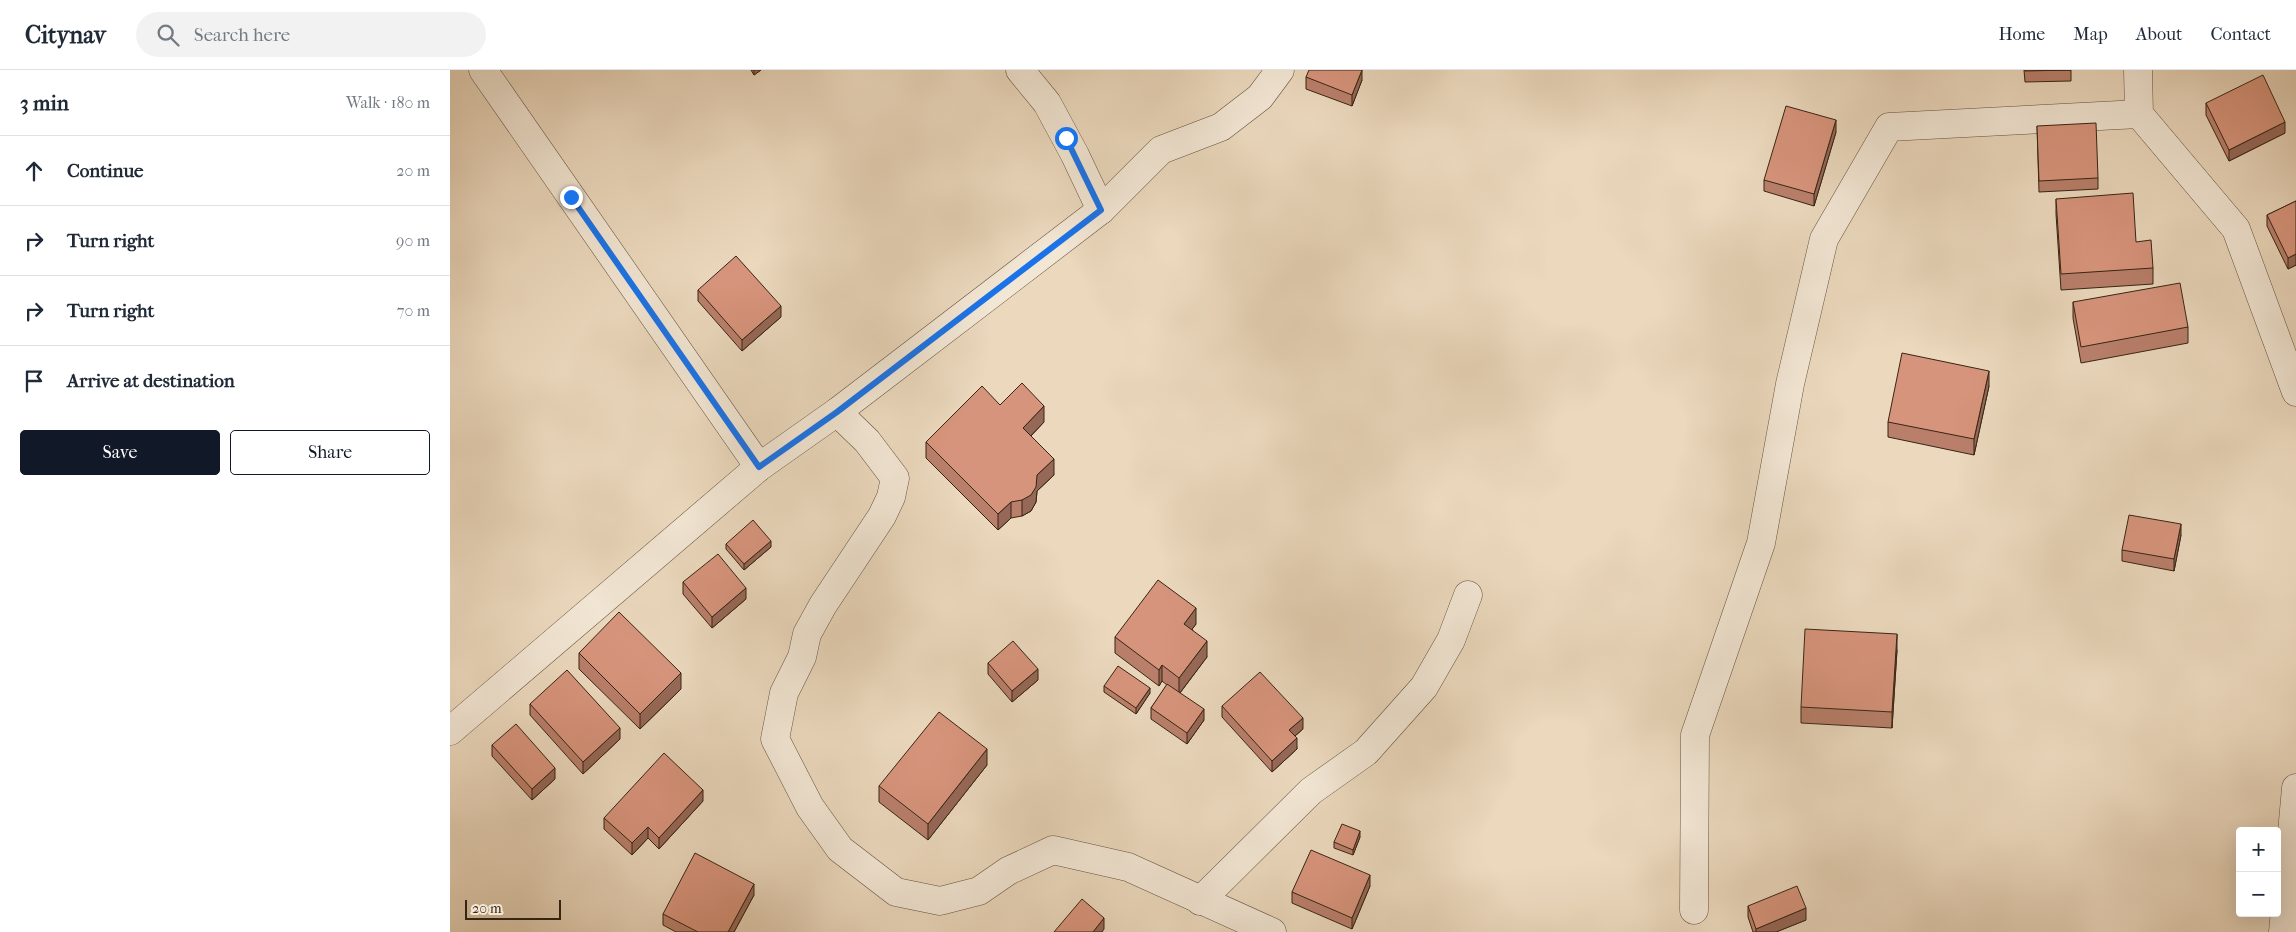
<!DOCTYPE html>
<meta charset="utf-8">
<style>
body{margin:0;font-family:"IM FELL French Canon",serif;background:#f2f2f3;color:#1f2937}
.controls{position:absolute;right:15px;bottom:15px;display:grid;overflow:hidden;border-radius:5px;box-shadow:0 5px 20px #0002}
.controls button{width:45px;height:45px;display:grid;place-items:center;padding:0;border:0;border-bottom:1px solid #e0e1e3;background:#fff;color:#1f2937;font:25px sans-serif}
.scale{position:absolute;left:15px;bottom:12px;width:96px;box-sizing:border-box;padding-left:5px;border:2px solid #372514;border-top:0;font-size:14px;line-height:18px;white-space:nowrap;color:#372514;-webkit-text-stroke:4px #f2e6d4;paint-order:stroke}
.stop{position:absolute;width:15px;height:15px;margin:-11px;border:4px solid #1a73e8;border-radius:50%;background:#fff}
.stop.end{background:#1a73e8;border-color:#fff;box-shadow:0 1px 5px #0008}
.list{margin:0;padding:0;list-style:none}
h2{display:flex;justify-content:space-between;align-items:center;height:65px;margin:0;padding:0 20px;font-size:21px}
h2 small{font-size:16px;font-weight:400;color:#747a83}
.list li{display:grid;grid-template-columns:32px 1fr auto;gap:15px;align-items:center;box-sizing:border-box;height:70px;padding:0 20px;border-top:1px solid #e0e1e3}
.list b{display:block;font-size:19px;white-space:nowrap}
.list em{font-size:16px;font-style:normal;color:#747a83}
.actions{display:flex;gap:10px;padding:15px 20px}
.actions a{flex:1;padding:11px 0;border:1px solid #111827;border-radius:5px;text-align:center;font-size:18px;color:#111827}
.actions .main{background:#111827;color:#fff}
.icon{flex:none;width:28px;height:28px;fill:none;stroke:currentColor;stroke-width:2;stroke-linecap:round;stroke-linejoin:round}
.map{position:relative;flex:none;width:1846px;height:862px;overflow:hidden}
header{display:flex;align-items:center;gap:30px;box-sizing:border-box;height:70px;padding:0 25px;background:#fff;border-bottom:1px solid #e0e1e3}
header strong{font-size:24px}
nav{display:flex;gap:28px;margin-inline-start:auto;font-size:18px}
.search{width:350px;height:45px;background:#f2f2f3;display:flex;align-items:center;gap:12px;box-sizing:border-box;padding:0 18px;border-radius:28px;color:#747a83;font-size:19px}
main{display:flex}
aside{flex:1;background:#fff}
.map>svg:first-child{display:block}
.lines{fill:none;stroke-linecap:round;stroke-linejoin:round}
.street-casing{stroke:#64523e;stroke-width:29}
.street{stroke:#f2e6d4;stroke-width:28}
.wall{fill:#b97f6b;stroke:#372514}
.shaded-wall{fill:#966857;stroke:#372514}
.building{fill:#d7947c;stroke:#372514}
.route{stroke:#1a73e8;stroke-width:6}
</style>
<header>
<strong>Citynav</strong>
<div class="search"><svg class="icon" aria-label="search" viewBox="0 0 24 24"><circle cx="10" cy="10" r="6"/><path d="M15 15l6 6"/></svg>Search here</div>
<nav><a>Home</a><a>Map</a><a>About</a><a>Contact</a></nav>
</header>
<main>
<aside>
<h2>3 min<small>Walk · 180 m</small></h2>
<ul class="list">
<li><svg class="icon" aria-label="ahead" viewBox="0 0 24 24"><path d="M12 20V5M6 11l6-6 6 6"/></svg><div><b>Continue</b></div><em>20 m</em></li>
<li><svg class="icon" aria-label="right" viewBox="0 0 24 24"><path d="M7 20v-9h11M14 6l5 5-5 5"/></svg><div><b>Turn right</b></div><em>90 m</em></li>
<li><svg class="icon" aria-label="right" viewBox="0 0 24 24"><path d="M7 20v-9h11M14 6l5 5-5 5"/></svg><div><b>Turn right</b></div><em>70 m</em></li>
<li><svg class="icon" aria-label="arrive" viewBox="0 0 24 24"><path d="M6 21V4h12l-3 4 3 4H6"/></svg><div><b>Arrive at destination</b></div></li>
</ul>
<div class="actions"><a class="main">Save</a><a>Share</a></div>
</aside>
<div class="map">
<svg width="1846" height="862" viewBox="0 0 1846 862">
<rect width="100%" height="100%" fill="#ebd8bd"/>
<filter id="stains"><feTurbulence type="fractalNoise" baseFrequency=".004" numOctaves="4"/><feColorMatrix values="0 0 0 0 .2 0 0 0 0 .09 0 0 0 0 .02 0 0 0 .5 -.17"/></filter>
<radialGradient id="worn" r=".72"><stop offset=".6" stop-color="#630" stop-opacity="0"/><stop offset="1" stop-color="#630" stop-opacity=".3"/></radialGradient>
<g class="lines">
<!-- street casing -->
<g class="street-casing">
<g id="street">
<path d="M33 0 309 397"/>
<path d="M570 0 597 33 625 85 651 140"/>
<path d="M1688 0 1689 44 1786 159 1846 322"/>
<path d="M387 342 417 371 445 408 441 427 432 446 373 535 357 564 352 587 334 623 325 669 360 737 390 779 446 822 490 831 529 821 558 801 603 780 678 797 822 862"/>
<path d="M0 661 309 397 387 342 651 140 711 80 771 57 810 27 830 0"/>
<path d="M750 831 861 721 916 682 974 617 1001 570 1018 525"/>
<path d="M1244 840 1245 665 1311 473 1340 314 1374 169 1439 57 1689 44"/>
<path d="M1833 862 1846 718"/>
</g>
</g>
<!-- street -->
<use href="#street" class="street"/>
</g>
<!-- wall -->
<g class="wall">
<path d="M301 0H311L304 5Z"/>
<path d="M1574 0H1621V11L1575 12Z"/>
<path d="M856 7 912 10 902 36 856 19Z"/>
<path d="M1756 33 1835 63 1779 91 1756 45Z"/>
<path d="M1587 56 1648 108V119L1589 122Z"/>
<path d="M1386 62 1364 136 1314 121V110Z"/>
<path d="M1606 129 1686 172 1703 198V214L1611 220 1606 144Z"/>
<path d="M1846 131V195L1838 199 1817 156V145Z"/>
<path d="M248 220 331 247 292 281 248 231Z"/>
<path d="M1623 232 1738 257V273L1631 293 1623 248Z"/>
<path d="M1539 316 1524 385 1438 367V352Z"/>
<path d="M550 335 594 352 581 366 604 405 587 421 586 432 581 441 572 446 561 448 548 460 476 388V372Z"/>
<path d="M1731 465 1724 501 1672 491V480Z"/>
<path d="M276 474 321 477 294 500 276 479Z"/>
<path d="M233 512 296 529 262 558 233 524Z"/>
<path d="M746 554 742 559 757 587 730 623 754 650 737 674 701 649V638L717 615 712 611 709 616 665 583V567Z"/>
<path d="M1447 580 1442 658 1351 653V637Z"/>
<path d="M129 583 231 619 190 659 129 599Z"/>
<path d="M538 593 588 610 562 632 538 604Z"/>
<path d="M654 616 700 623 686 644 654 622Z"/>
<path d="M80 634 170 669 133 704 80 645Z"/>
<path d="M772 636 853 659 845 666 847 679 822 702 772 647Z"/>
<path d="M42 675 105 709 82 730 42 686Z"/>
<path d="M537 695 478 770 429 732V716Z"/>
<path d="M253 731 209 779 198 768 182 785 154 759V748Z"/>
<path d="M910 767 903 785 884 778V772Z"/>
<path d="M920 816 902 859 842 833V822Z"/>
<path d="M304 825 284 862H226L213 855V844Z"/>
<path d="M1298 836 1356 850 1326 862H1303L1298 847Z"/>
</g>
<!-- shaded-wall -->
<g class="shaded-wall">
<path d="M304 0H311L304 5Z"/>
<path d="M912 0V10L902 36V25Z"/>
<path d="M1386 50V62L1364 136V124Z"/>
<path d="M1835 52V63L1779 91V80Z"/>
<path d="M1846 184V195L1838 199V188Z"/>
<path d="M331 236V247L292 281V270Z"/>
<path d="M1539 301V316L1524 385V369Z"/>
<path d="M594 336V352L573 374V358Z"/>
<path d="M604 389V405L587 421 586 432 581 441 572 446V430L587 405Z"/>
<path d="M561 432V448L548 460V444Z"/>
<path d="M1731 454V465L1724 501V489Z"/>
<path d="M321 471V477L294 500V494Z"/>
<path d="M296 518V529L262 558V547Z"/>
<path d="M746 538V554L734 570V554Z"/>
<path d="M1447 564V580L1442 658V642Z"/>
<path d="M757 571V587L729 624V608Z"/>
<path d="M712 595V611L709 616V600Z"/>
<path d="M588 599V610L562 632V621Z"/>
<path d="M231 603V619L190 659V644Z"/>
<path d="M700 618V623L686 644V638Z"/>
<path d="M754 639V650L737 674V663Z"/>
<path d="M853 648V659L839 671V660Z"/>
<path d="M170 658V669L133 704V692Z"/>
<path d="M847 668V679L822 702V691Z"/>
<path d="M537 679V695L478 770V754Z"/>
<path d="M105 698V709L82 730V719Z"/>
<path d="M253 720V731L209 779V768Z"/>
<path d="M198 757V768L182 785V773Z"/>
<path d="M910 761V767L903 785V780Z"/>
<path d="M920 805V816L902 859V848Z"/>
<path d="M304 814V825L284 862H278Z"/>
<path d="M1356 838V850L1326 862H1306V859Z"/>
<path d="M654 848V859L652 862H643Z"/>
</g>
<!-- building -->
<g class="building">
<path d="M859 0H912L902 25 856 7Z"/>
<path d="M1575 0H1621L1575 1Z"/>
<path d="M1813 5 1835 52 1779 80 1756 33Z"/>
<path d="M1336 36 1386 50 1364 124 1314 110Z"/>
<path d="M1646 53 1648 108 1589 111 1587 56Z"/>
<path d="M1683 123 1686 172 1701 170 1703 198 1611 204 1606 129Z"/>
<path d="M1846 131V184L1838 188 1817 145Z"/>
<path d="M286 186 331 236 292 270 248 220Z"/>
<path d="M1730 213 1738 257 1631 277 1623 232Z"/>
<path d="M1452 283 1539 301 1524 369 1438 352Z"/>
<path d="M572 313 594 336 573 358 604 389 587 405 586 417 581 425 572 430 561 432 548 444 476 372 532 316 550 335Z"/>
<path d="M1679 445 1731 454 1724 489 1672 480Z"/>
<path d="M303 450 321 471 294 494 276 474Z"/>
<path d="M268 484 296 518 262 547 233 512Z"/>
<path d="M708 510 746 538 734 554 757 571 729 608 712 595 709 600 665 567Z"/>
<path d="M169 542 231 603 190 644 129 583Z"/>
<path d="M1355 559 1447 564 1442 642 1351 637Z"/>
<path d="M563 571 588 599 562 621 538 593Z"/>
<path d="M668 596 700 618 686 638 654 616Z"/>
<path d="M117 600 170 658 133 692 80 634Z"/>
<path d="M810 602 853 648 839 660 847 668 822 691 772 636Z"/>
<path d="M717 614 754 639 737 663 701 638Z"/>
<path d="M489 642 537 679 478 754 429 716Z"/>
<path d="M66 654 105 698 82 719 42 675Z"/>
<path d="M214 683 253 720 209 768 198 757 182 773 154 748Z"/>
<path d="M892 754 910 761 903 780 884 772Z"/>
<path d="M861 780 920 805 902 848 842 822Z"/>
<path d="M245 783 304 814 278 862H248L213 844Z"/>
<path d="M1347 816 1356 838 1306 859 1298 836Z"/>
<path d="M632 829 654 848 643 862H604Z"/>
</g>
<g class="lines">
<!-- route -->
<path class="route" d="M121 127 309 397 387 342 651 140 616 68"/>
</g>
<rect width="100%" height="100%" filter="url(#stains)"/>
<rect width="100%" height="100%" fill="url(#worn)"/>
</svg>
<div class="controls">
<button>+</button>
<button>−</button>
</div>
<div class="scale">20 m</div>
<div class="stop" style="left:616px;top:68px"></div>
<div class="stop end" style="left:121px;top:127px"></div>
</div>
</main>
